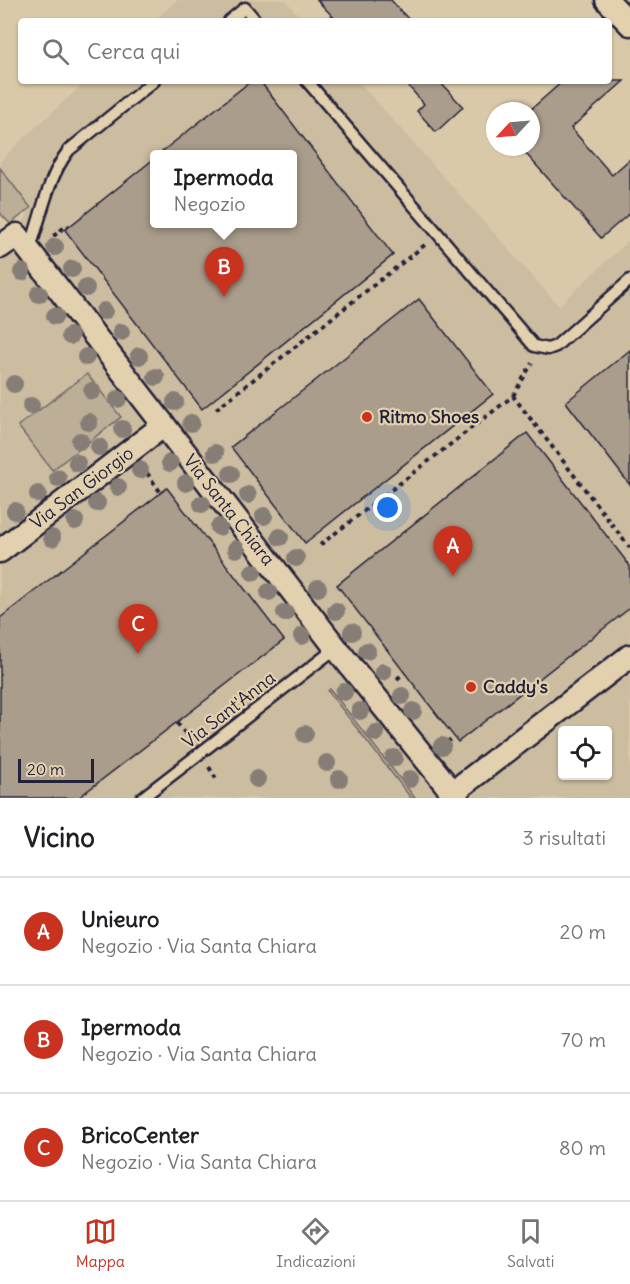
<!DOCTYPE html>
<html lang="it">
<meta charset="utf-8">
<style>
body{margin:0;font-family:Delius,sans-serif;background:#f6f6f6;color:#202124}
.controls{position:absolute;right:18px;bottom:18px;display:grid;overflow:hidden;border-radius:6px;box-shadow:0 2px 4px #0004}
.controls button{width:54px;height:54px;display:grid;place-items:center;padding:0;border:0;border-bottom:2px solid #e0e0e0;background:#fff;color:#202124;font:30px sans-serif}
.compass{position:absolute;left:486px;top:102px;width:54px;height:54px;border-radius:50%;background:#fff;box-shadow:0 2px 4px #0004;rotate:244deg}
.scale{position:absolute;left:18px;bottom:15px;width:76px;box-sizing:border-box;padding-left:6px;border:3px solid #22223b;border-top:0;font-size:16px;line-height:21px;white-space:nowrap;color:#22223b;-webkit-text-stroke:4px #e2d0ae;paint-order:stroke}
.you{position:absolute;left:388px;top:508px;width:21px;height:21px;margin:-15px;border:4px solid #fff;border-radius:50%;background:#1a73e8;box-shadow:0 0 0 9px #1a73e833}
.badge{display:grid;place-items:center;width:39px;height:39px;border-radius:50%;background:#c8321e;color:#fff;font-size:20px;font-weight:700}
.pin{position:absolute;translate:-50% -50px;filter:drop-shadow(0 2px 3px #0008)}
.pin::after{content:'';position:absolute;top:32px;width:21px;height:18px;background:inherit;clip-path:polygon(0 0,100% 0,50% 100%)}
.popup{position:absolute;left:150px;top:150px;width:147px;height:78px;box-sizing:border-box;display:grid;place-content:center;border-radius:6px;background:#fff;filter:drop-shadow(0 2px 4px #0005);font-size:20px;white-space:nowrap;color:#757577}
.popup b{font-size:22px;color:#202124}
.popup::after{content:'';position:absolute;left:50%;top:100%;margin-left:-12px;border:12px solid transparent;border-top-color:#fff}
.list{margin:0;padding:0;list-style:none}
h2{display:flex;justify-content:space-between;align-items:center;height:78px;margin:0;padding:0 24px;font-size:26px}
h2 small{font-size:20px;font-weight:400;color:#757577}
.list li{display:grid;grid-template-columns:39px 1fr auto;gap:18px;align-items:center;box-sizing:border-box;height:108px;padding:0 24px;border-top:2px solid #e0e0e0}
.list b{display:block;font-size:22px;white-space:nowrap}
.list p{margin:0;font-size:20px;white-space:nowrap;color:#757577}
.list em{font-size:20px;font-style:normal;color:#757577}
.icon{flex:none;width:33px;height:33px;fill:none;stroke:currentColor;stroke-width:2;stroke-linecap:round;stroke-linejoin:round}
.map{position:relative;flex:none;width:630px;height:798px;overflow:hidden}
.search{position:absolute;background:#fff;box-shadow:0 2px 4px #0004;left:18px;right:18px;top:18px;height:66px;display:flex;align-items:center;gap:15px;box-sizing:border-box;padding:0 21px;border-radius:6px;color:#757577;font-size:22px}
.sheet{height:402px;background:#fff}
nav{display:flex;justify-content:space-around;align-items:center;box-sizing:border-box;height:84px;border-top:2px solid #e0e0e0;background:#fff;font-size:16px;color:#757577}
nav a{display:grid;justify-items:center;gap:3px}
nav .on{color:#c8321e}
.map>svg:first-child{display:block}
.built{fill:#ccbca0;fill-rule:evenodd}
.green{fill:#bcae97;stroke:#6f6869;stroke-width:1.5}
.building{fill:#aa9d8c;stroke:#22223b;stroke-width:1.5}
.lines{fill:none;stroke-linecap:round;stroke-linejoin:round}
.lane-casing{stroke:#22223b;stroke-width:15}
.street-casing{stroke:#22223b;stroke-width:27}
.path{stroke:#22223b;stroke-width:4;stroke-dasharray:4.5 4.5;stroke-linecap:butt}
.lane{stroke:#e2d0ae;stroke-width:10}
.street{stroke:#e2d0ae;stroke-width:22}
.tree{fill:#867d76}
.poi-dot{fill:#c8321e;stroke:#e2d0ae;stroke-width:2}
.labels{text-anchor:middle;stroke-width:4.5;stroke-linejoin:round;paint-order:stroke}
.poi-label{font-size:18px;font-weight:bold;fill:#22223b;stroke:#e2d0ae;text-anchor:start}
.street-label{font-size:18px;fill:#22223b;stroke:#e2d0ae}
</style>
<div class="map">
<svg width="630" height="798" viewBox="0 0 630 798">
<rect width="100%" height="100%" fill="#dac9a9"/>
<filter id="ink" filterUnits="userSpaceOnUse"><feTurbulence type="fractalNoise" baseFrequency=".0167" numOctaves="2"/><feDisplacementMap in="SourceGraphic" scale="12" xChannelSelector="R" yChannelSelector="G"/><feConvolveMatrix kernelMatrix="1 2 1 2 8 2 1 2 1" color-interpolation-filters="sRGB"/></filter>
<g filter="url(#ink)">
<!-- built -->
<g class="built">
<path d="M177 0H285L304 21H154Z"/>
<path d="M87 81H358L559 306 630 239V798H0V247L17 235 31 208 0 168V162L18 143ZM155 154H293V224H155ZM562 730H608V776H562Z"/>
</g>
<!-- green -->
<g class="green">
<path d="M0 168 31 208 10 224 0 213Z"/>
<path d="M87 374 121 417 52 470 18 426Z"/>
<path d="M330 689 415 798H411L328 691Z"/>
</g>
<!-- building -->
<g class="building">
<path d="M317 0H391L410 21H337Z"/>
<path d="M251 81H260L393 255 202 409 65 230 155 158V224H293V154H159Z"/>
<path d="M404 81H439L463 107 436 132 417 111 424 104Z"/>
<path d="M563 81H624L571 128 612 175 630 159V213L601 238 520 147H531V111H529Z"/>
<path d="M419 299 493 394 305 543 231 447Z"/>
<path d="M630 350V485L566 402Z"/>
<path d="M527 433 630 566V608L458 742 337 585Z"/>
<path d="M167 488 284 640 78 798H0V618Z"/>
</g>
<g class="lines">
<!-- lane casing -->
<g class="lane-casing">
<g id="lane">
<path d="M229 21 245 8 256 21"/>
<path d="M307 81 534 346 548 349 556 346 630 280"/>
<path d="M29 251C41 218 47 178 69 150L154 81"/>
<path d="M142 798 336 648"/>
</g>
</g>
<!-- street casing -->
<g class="street-casing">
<g id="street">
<path d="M607 0 630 24"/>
<path d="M0 247 17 235 336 648 457 798"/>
<path d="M0 551 164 425"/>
<path d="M452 793 630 656"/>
</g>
</g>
<!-- path -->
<g class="path">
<path d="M54 233 55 235 67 225 69 227"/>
<path d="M513 396 532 363"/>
<path d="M216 409 426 244"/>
<path d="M147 473 161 493"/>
<path d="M320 545 513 396 630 548"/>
<path d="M397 679 404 673"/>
<path d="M177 723 188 737"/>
<path d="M447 742 454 737"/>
<path d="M209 767 218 782"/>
</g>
<!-- lane -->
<use href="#lane" class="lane"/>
<!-- street -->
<use href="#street" class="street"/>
</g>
<!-- trees -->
<g class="tree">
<circle cx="55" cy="247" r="9"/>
<circle cx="72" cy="269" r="9"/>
<circle cx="22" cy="272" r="9"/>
<circle cx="86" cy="288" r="9"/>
<circle cx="39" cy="294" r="9"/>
<circle cx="104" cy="311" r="9"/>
<circle cx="55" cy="316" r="9"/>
<circle cx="121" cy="332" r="9"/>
<circle cx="70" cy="336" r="9"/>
<circle cx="139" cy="356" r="9"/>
<circle cx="86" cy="357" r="9"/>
<circle cx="156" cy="377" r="9"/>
<circle cx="14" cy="384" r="9"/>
<circle cx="92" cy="391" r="9"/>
<circle cx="118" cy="399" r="9"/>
<circle cx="175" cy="402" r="9"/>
<circle cx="31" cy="406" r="9"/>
<circle cx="89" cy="422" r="9"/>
<circle cx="191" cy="423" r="9"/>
<circle cx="122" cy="429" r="9"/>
<circle cx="80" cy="441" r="9"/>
<circle cx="99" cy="447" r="9"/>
<circle cx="215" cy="453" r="9"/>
<circle cx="77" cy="463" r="9"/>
<circle cx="170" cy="463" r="9"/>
<circle cx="140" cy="470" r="9"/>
<circle cx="231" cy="474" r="9"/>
<circle cx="58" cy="478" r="9"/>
<circle cx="186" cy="483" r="9"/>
<circle cx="118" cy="487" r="9"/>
<circle cx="38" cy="494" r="9"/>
<circle cx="248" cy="495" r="9"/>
<circle cx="97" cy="503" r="9"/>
<circle cx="202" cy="504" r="9"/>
<circle cx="15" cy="511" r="9"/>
<circle cx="264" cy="516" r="9"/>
<circle cx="75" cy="521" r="9"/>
<circle cx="219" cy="527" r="9"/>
<circle cx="280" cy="537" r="9"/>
<circle cx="52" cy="538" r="9"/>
<circle cx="236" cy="549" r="9"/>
<circle cx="296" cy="558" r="9"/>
<circle cx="253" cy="572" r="9"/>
<circle cx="318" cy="588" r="9"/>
<circle cx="269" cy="592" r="9"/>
<circle cx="336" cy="611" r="9"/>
<circle cx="285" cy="613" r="9"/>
<circle cx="352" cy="632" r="9"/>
<circle cx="302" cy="636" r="9"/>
<circle cx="367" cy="651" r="9"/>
<circle cx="383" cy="672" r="9"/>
<circle cx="344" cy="692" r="9"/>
<circle cx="402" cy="696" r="9"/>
<circle cx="360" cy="711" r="9"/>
<circle cx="413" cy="711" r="9"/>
<circle cx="376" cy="733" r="9"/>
<circle cx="305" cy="734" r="9"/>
<circle cx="442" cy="746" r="9"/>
<circle cx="394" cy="758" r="9"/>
<circle cx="327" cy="763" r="9"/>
<circle cx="257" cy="779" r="9"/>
<circle cx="339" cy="779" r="9"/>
<circle cx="410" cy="779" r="9"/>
</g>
</g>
<!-- markers -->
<g class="poi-dot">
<circle cx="367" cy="417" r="6"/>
<circle cx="471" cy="687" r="6"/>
</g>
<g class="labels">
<!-- poi labels -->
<g class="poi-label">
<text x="379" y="423">Ritmo Shoes</text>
<text x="483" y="693">Caddy's</text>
</g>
<!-- street labels -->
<g class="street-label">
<text transform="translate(82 488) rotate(-37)" y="6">Via San Giorgio</text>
<text transform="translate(229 510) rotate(52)" y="6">Via Santa Chiara</text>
<text transform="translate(229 710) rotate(-38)" y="6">Via Sant'Anna</text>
</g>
</g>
</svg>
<div class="controls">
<button><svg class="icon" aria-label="locate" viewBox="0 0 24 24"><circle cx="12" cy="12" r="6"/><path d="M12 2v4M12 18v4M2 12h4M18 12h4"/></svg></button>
</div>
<svg class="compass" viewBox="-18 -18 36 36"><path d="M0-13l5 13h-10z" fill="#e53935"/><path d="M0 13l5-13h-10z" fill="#757577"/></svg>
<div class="scale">20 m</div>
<div class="you"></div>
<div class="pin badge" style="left:453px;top:576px">A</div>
<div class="pin badge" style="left:224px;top:297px">B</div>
<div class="popup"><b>Ipermoda</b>Negozio</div>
<div class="pin badge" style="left:138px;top:654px">C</div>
<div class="search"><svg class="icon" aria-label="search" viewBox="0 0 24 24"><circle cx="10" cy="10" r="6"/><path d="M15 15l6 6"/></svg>Cerca qui</div>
</div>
<section class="sheet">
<h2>Vicino<small>3 risultati</small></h2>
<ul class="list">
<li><span class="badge">A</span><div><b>Unieuro</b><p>Negozio · Via Santa Chiara</p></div><em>20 m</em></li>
<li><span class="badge">B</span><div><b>Ipermoda</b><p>Negozio · Via Santa Chiara</p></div><em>70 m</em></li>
<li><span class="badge">C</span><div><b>BricoCenter</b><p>Negozio · Via Santa Chiara</p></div><em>80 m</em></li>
</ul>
</section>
<nav>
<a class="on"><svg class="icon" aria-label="map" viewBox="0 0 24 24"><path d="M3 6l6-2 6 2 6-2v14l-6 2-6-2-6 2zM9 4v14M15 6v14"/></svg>Mappa</a>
<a><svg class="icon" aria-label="directions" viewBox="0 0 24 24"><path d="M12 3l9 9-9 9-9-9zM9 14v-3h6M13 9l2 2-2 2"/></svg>Indicazioni</a>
<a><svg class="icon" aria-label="saved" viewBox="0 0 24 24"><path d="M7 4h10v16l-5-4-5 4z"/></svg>Salvati</a>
</nav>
